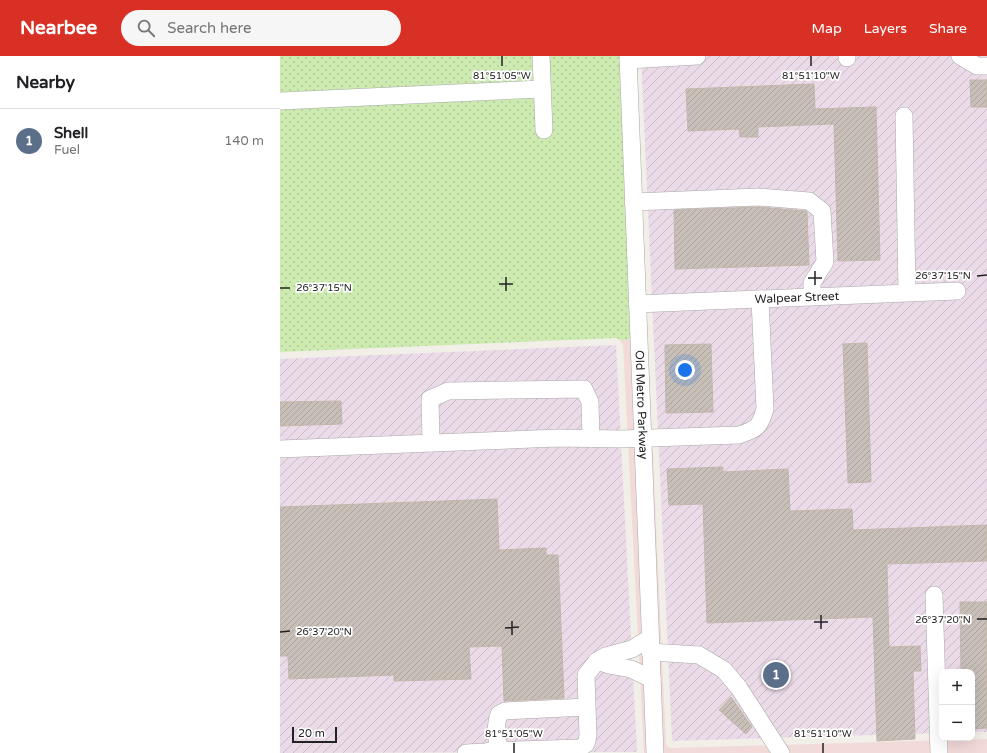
<!DOCTYPE html>
<meta charset="utf-8">
<style>
body{margin:0;font-family:"Varela Round",sans-serif;background:#f6f6f6;color:#202124}
.controls{position:absolute;right:12px;bottom:12px;display:grid;overflow:hidden;border-radius:8px;box-shadow:0 4px 16px #0002}
.controls button{width:36px;height:36px;display:grid;place-items:center;padding:0;border:0;border-bottom:1px solid #e0e0e0;background:#fff;color:#202124;font:20px sans-serif}
.scale{position:absolute;left:12px;bottom:10px;width:45px;box-sizing:border-box;padding-left:4px;border:2px solid #222;border-top:0;font-size:11px;line-height:14px;white-space:nowrap;color:#222;-webkit-text-stroke:3px #fff;paint-order:stroke}
.you{position:absolute;left:405px;top:314px;width:14px;height:14px;margin:-10px;border:3px solid #fff;border-radius:50%;background:#1a73e8;box-shadow:0 0 0 6px #1a73e833}
.badge{display:grid;place-items:center;width:26px;height:26px;border-radius:50%;background:#d93025;color:#fff;font-size:13px;font-weight:700}
.pin{position:absolute;translate:-50% -50%;border:2px solid #fff;box-shadow:0 1px 4px #0006}
.list{margin:0;padding:0;list-style:none}
h2{display:flex;justify-content:space-between;align-items:center;height:52px;margin:0;padding:0 16px;font-size:17px}
h2 small{font-size:13px;font-weight:400;color:#757577}
.list li{display:grid;grid-template-columns:26px 1fr auto;gap:12px;align-items:center;box-sizing:border-box;height:64px;padding:0 16px;border-top:1px solid #e0e0e0}
.list b{display:block;font-size:15px;white-space:nowrap}
.list p{margin:0;font-size:13px;white-space:nowrap;color:#757577}
.list em{font-size:13px;font-style:normal;color:#757577}
.icon{flex:none;width:22px;height:22px;fill:none;stroke:currentColor;stroke-width:2;stroke-linecap:round;stroke-linejoin:round}
.map{position:relative;flex:none;width:707px;height:697px;overflow:hidden}
header{display:flex;align-items:center;gap:24px;box-sizing:border-box;height:56px;padding:0 20px;background:#d93025;color:#fff}
header strong{font-size:19px}
nav{display:flex;gap:22px;margin-inline-start:auto;font-size:14px}
.search{width:280px;height:36px;background:#f6f6f6;display:flex;align-items:center;gap:10px;box-sizing:border-box;padding:0 14px;border-radius:22px;color:#757577;font-size:15px}
main{display:flex}
aside{flex:1;background:#fff}
.map>svg:first-child{display:block}
.commercial{fill:#f2dad9}
.industrial{fill:url(#industrial-furrows)}
.grass{fill:url(#grass-dots)}
.building{fill:url(#building-hatch);stroke:#c4b6ab}
.lines{fill:none;stroke-linecap:round;stroke-linejoin:round}
.minor-casing{stroke:#a9a9a9;stroke-width:18}
.minor{stroke:#fff;stroke-width:17}
.ticks{fill:none;stroke:#222;stroke-width:1.5}
.labels{text-anchor:middle;stroke-width:3.5;stroke-linejoin:round;paint-order:stroke}
.street-label{font-size:12px;fill:#222;stroke:#fff}
.ticks-label{font-size:10px;text-anchor:middle;fill:#222;stroke:#fff;stroke-width:3.5;stroke-linejoin:round;paint-order:stroke}
</style>
<header>
<strong>Nearbee</strong>
<div class="search"><svg class="icon" aria-label="search" viewBox="0 0 24 24"><circle cx="10" cy="10" r="6"/><path d="M15 15l6 6"/></svg>Search here</div>
<nav><a>Map</a><a>Layers</a><a>Share</a></nav>
</header>
<main>
<aside>
<h2>Nearby<small></small></h2>
<ul class="list">
<li><span class="badge" style="background:#5c6f8a">1</span><div><b>Shell</b><p>Fuel</p></div><em>140 m</em></li>
</ul>
</aside>
<div class="map">
<svg width="707" height="697" viewBox="0 0 707 697">
<defs>
<pattern id="industrial-furrows" width="10" height="10" patternUnits="userSpaceOnUse"><rect width="10" height="10" fill="#ebdbe8"/><path d="M-1 1l2-2M0 10L10 0M9 11l2-2" fill="none" stroke="#c9bcc7"/></pattern>
<pattern id="grass-dots" width="8" height="8" patternUnits="userSpaceOnUse"><rect width="8" height="8" fill="#cdebb0"/><path d="M2 2h.1M6 6h.1" fill="none" stroke="#b0c997" stroke-width="1.8" stroke-linecap="round"/></pattern>
<pattern id="building-hatch" width="6" height="6" patternUnits="userSpaceOnUse"><rect width="6" height="6" fill="#c7bfb8"/><path d="M-1 1l2-2M0 6l6-6M5 7l2-2" fill="none" stroke="#aba49e"/></pattern>
</defs>
<rect width="100%" height="100%" fill="#f2efe9"/>
<!-- commercial -->
<g class="commercial">
<path d="M361 136 386 690 390 692 707 683V697H382Z"/>
<path d="M351 283 367 697H364L343 289 340 284Z"/>
</g>
<!-- industrial -->
<g class="industrial">
<path d="M361 0H707V676H692V616H662V677L392 685Z"/>
<path d="M336 289 357 696 0 697V303Z"/>
</g>
<!-- grass -->
<path class="grass" d="M0 0H340L351 283 340 284 336 282 0 296Z"/>
<!-- building -->
<g class="building">
<path d="M690 24H707V51H691Z"/>
<path d="M534 28 535 53 596 51 600 204 558 205 554 68 478 71V81H460L459 73 408 75 406 33Z"/>
<path d="M478 151 525 155 527 156 529 209 395 213 394 154Z"/>
<path d="M587 287 591 426 568 427 563 288Z"/>
<path d="M431 288 433 356 386 357 385 289Z"/>
<path d="M61 345 62 368 0 370V346Z"/>
<path d="M443 411V416L508 413 510 455 572 453 573 474 707 469V505L607 508 609 591 640 590 641 615H633L635 683 597 685 593 561 427 567 423 448 389 449 387 413Z"/>
<path d="M217 443 219 494 266 492V499H278L284 642 224 645 222 590 189 591 191 623 114 625V619L9 623 8 600H0V451Z"/>
<path d="M680 546H707V672L692 673V616H681Z"/>
<path d="M451 641 472 671 466 678 439 654Z"/>
</g>
<g class="lines">
<!-- minor casing -->
<g class="minor-casing">
<g id="minor">
<path d="M261 0 264 74"/>
<path id="s1" d="M348 0 375 697"/>
<path d="M567 0V2"/>
<path d="M680 0 697 10H707"/>
<path d="M348 4 417 0"/>
<path d="M0 45 262 33"/>
<path d="M624 60 627 236"/>
<path d="M353 146 478 141 529 145 542 155 545 206 532 227V240"/>
<path id="s2" d="M357 248 677 235"/>
<path d="M151 387 150 343 168 335 304 333 310 346 311 383"/>
<path d="M0 393 278 382 341 383 459 379C477 373 480 371 485 353L480 243"/>
<path d="M654 539 659 697"/>
<path d="M370 582 352 593 326 600 317 605 329 609 351 613 372 623"/>
<path d="M370 596 419 599 444 614 459 632 501 697"/>
<path d="M307 651 225 655 219 658C216 666 214 688 222 693 226 695 232 694 236 694L300 692 306 688 308 680 306 619 317 605"/>
<path d="M186 697 206 696 221 692"/>
</g>
</g>
<!-- minor -->
<use href="#minor" class="minor"/>
</g>
<!-- ticks -->
<path class="ticks" d="M222 0V10M531 0V10M535 215V229M697 220 707 219M226 221V235M528 222H542M219 228H233M0 232H10M541 559V573M697 563H707M232 565V579M534 566H548M225 572 239 571M0 576 10 575M234 687V697M543 687V697"/>
<g class="labels">
<!-- street labels -->
<g class="street-label">
<text dy="4" stroke="none"><textPath href="#s2" startOffset="160">Walpear Street</textPath></text>
<text dy="4" stroke="none"><textPath href="#s1" startOffset="349">Old Metro Parkway</textPath></text>
</g>
</g>
<g class="ticks-label">
<text x="222" y="23">81°51'05"W</text>
<text x="531" y="23">81°51'10"W</text>
<text x="663" y="223">26°37'15"N</text>
<text x="44" y="235">26°37'15"N</text>
<text x="663" y="567">26°37'20"N</text>
<text x="44" y="579">26°37'20"N</text>
<text x="234" y="681">81°51'05"W</text>
<text x="543" y="681">81°51'10"W</text>
</g>
</svg>
<div class="controls">
<button>+</button>
<button>−</button>
</div>
<div class="scale">20 m</div>
<div class="you"></div>
<div class="pin badge" style="left:496px;top:619px;background:#5c6f8a">1</div>
</div>
</main>
